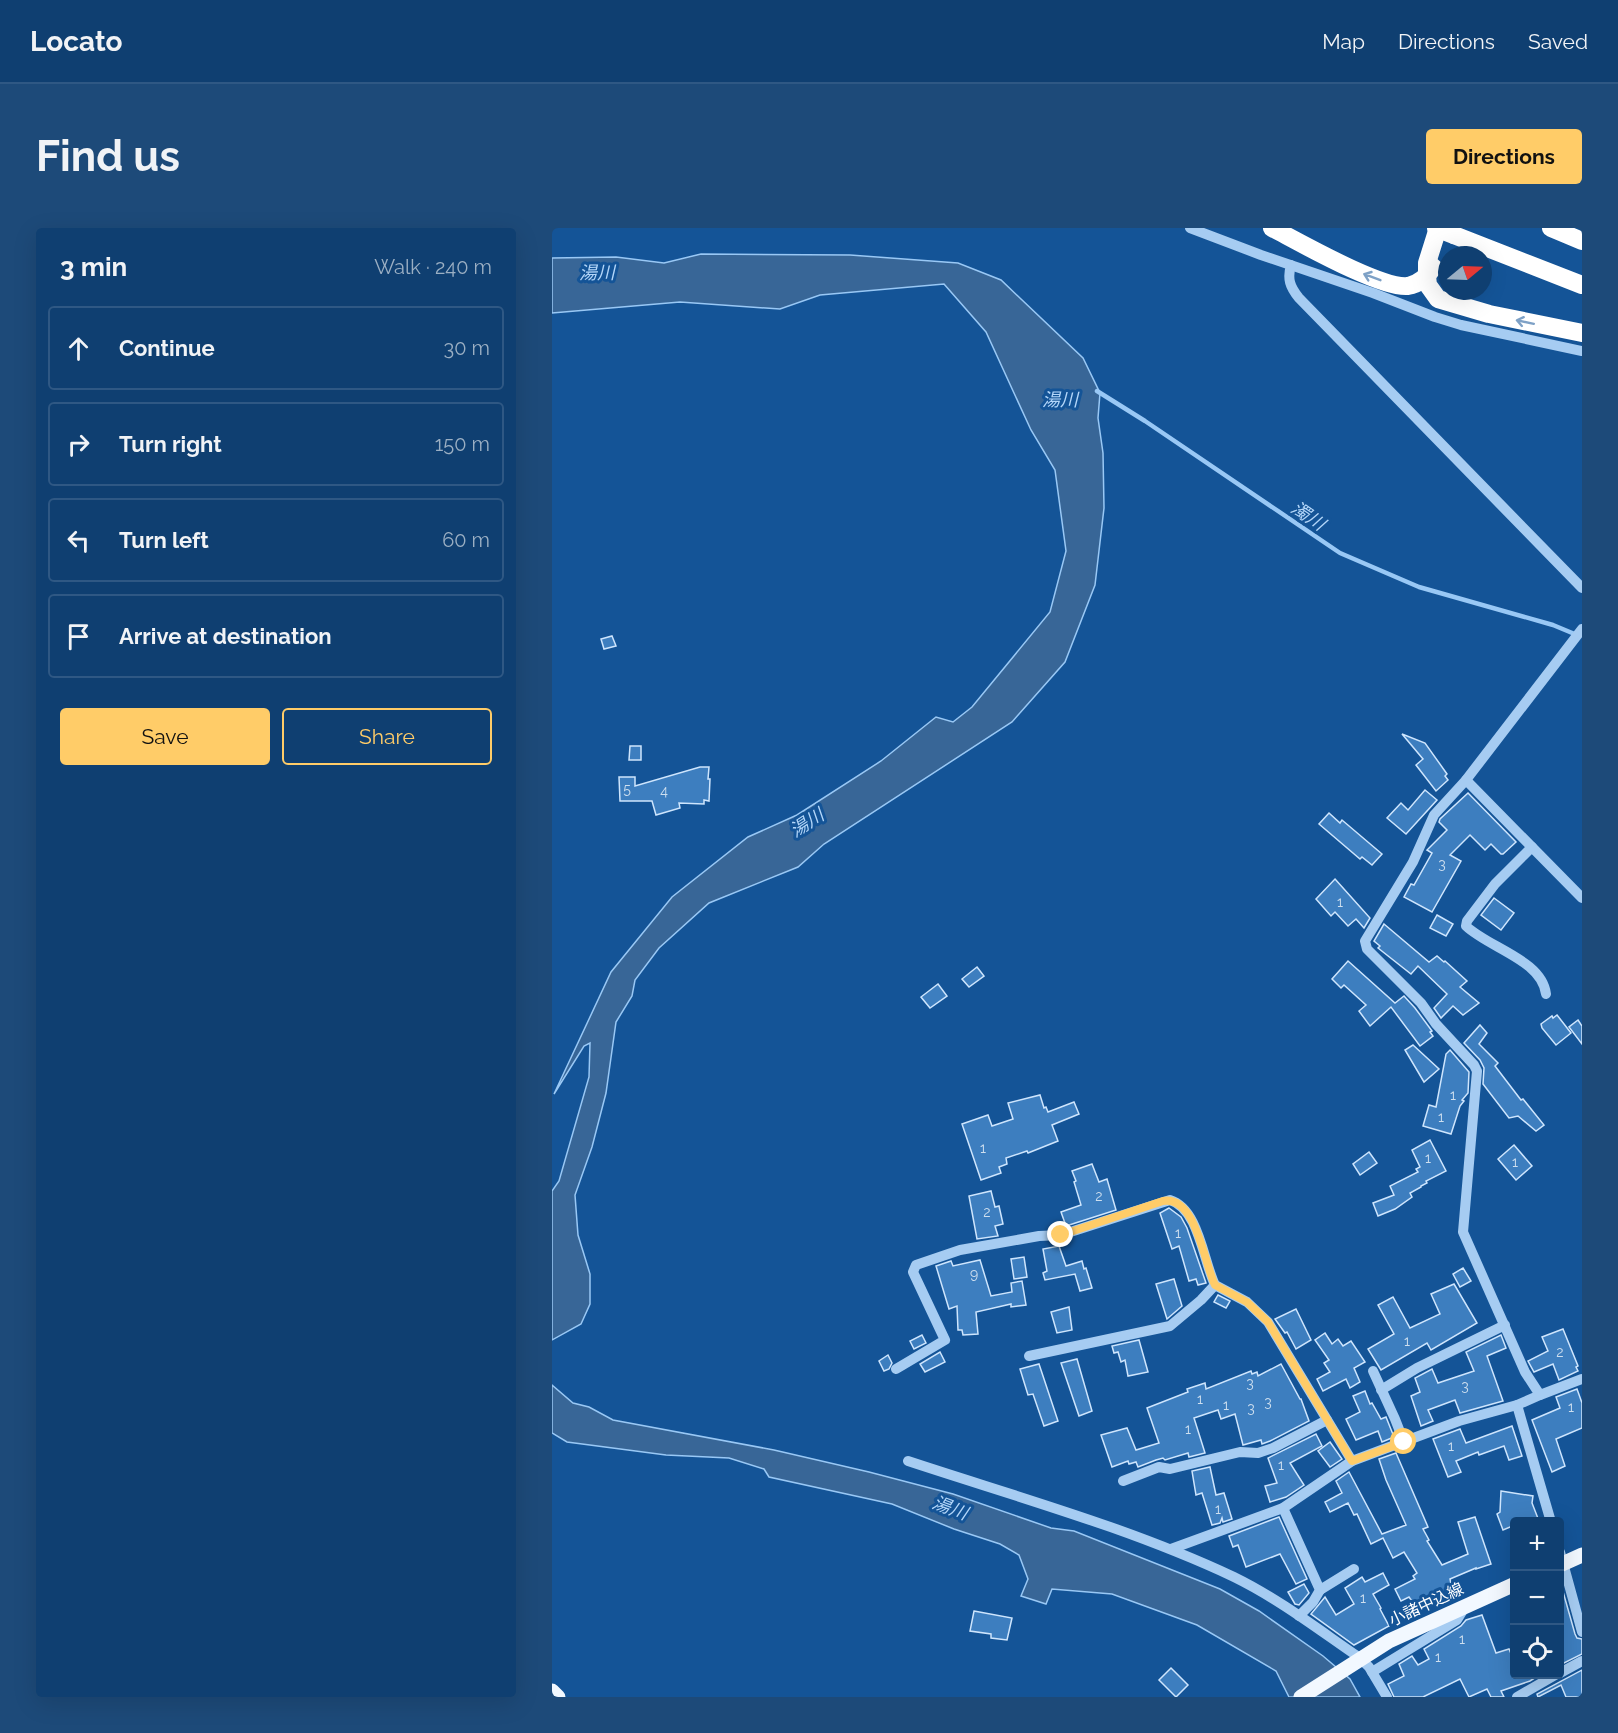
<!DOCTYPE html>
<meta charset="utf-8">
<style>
body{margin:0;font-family:Raleway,"Noto Sans JP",sans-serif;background:#1d4a79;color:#f1f3f6}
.controls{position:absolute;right:18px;bottom:18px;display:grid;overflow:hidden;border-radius:6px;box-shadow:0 6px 24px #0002}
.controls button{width:54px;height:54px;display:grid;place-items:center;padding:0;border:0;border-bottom:2px solid #2f5884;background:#0f3f71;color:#f1f3f6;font:30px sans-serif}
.compass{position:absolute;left:886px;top:18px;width:54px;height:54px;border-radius:50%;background:#0f3f71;box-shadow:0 6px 24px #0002;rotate:71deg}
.stop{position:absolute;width:18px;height:18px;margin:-14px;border:4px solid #ffcc68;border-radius:50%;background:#fff}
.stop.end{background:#ffcc68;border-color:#fff;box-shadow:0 2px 6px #0008}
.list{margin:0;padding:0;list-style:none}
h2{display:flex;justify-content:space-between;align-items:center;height:78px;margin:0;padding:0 24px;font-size:26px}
h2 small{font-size:20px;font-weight:400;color:#9bafc3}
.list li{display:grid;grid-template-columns:39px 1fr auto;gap:18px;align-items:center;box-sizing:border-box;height:84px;margin:0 12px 12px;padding:0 12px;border:2px solid #2f5884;border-radius:6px}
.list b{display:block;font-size:22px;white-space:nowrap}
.list em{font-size:20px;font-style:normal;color:#9bafc3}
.actions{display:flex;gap:12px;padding:18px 24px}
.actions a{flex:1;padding:14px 0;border:2px solid #ffcc68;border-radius:6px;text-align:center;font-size:21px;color:#ffcc68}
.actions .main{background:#ffcc68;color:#111}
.icon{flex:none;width:33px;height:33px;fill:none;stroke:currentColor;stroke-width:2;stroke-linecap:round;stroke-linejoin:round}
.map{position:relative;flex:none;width:1030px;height:1469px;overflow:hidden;border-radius:6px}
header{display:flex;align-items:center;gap:36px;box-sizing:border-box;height:84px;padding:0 30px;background:#0f3f71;border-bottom:2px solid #2f5884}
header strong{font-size:28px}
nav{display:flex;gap:33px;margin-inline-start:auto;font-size:21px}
.intro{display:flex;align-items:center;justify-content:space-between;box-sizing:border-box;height:144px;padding:0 36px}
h1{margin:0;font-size:42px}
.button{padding:15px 27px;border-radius:6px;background:#ffcc68;color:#111;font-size:21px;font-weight:700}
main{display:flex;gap:36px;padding:0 36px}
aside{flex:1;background:#0f3f71;border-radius:6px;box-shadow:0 6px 24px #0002}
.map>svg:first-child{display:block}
.water{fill:#386697;stroke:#99c8f5;stroke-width:1.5}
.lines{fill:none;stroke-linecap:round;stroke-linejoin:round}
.stream{stroke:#99c8f5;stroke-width:4.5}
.building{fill:#3d7ebf;stroke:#cee5fd;stroke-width:1.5}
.minor{stroke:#a6ccf2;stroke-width:10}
.major{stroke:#f2f8ff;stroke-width:15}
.highway{stroke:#fff;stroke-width:18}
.highway-bridge{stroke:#fff;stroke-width:18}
.oneway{stroke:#7ea1c6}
.route{stroke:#ffcc68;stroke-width:8}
.labels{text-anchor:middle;stroke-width:6;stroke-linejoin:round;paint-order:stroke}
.number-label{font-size:14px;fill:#cedfef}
.street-label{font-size:16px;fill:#fff;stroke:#145497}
.water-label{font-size:18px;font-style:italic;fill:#b3d6f9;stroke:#145497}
</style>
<header>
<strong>Locato</strong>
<nav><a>Map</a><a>Directions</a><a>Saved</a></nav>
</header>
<div class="intro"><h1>Find us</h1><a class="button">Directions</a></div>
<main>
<aside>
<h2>3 min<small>Walk · 240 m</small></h2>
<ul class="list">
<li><svg class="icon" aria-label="ahead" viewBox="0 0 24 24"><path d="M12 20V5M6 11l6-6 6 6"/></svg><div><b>Continue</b></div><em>30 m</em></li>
<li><svg class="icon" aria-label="right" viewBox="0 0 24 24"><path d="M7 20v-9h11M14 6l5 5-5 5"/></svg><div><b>Turn right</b></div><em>150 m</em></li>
<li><svg class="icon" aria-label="left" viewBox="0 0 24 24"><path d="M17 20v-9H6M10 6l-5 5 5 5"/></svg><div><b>Turn left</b></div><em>60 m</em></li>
<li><svg class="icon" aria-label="arrive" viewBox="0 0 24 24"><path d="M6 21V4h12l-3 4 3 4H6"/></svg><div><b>Arrive at destination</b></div></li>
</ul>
<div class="actions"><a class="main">Save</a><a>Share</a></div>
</aside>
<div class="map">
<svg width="1030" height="1469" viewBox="0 0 1030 1469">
<rect width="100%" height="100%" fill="#145497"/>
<!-- water -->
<g class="water">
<path d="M149 26 298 27 406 35 449 52 531 130 548 165 546 190 551 225 552 280 543 357 513 434 460 494 272 616 246 639 157 675 107 720 83 752 80 768 64 794 54 865 40 919 23 967 26 1007 38 1046V1076L29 1096 0 1112V963L7 953 37 849 38 815 32 818 2 866 59 744 120 669 196 609 245 587 329 533 384 489 401 494 420 479 498 384 514 323 503 242 479 202 434 104 392 56 268 67 228 81 128 74 0 85V30L64 29 112 35Z"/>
<path d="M0 1157 21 1175 37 1179 61 1192 222 1222 317 1244 401 1266 499 1300 522 1303 668 1361 707 1383 771 1428 798 1451 808 1469H737L724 1443 645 1397 560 1366 500 1361 494 1376 469 1368 476 1351 467 1327 448 1316 402 1301 340 1276 217 1249 212 1241 177 1230 114 1227 15 1214 0 1205Z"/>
</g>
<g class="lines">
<!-- stream -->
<path class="stream" d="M545 163 593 193 788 325 867 359 1001 397 1025 407"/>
</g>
<!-- building -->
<g class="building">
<path d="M60 408 64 418 52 421 49 411Z"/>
<path d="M850 506 873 515 895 546 893 548 896 552 884 563 864 537 871 531Z"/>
<path d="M78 518H89V532H77Z"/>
<path d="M148 539H157L156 551H158L157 573 152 572V576L127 575 128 580 104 587 100 573H68L67 549H83V558Z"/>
<path d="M873 562 885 572 854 606 835 590 849 575 856 582Z"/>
<path d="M916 565 964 614 951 626H949L939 616 933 622 918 607 898 627 909 633 880 684 852 669 859 656 862 657 880 625 875 622 895 602 887 594 888 591Z"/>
<path d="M777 585 788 595 790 592 830 626 820 637 810 629 808 631 767 596Z"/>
<path d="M783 651 818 690 812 700 804 691 796 698 783 684 779 688 764 671Z"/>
<path d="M942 670 962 685 949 702 929 687Z"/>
<path d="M885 687 901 696 894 708 878 700Z"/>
<path d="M832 696 877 734 885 728 892 734 893 733 915 753 908 759 927 775 911 787 901 778 889 790 882 780 895 766 866 738 859 746 826 720 828 718 822 713Z"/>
<path d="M796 733 843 775 852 768 863 780 880 803 878 804 881 808 868 818 839 779 818 798 807 783 814 777 792 757 789 760 780 751Z"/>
<path d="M425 739 432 748 417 759 410 751Z"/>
<path d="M386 756 395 768 378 780 369 769Z"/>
<path d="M1005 787 1019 805 1004 817 990 800 989 796 1000 788 1001 790Z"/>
<path d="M1026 792 1030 798V816L1017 799Z"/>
<path d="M928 797 935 805 927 816 946 835 943 838 969 872 971 871 992 897 984 903 966 888 957 890 931 856 932 840 928 832 912 815Z"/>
<path d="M861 817 887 841 872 854 853 822Z"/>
<path d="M898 822 917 844 916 865 910 872 912 873 908 878 899 906 871 898 877 877 884 879 894 826Z"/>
<path d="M488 867 492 880 494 879 496 884 522 874 527 886 500 897 506 913 476 925 475 923 454 930 455 936 447 939 449 945 429 952 410 896 436 887 440 898 461 891 456 875Z"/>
<path d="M878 912 894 943 874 953 875 955 869 958V959L858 965 860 969 843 981 826 988 821 975 842 967 838 958 866 944 864 941 868 939 860 922Z"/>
<path d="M962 917 980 938 964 952 946 931Z"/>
<path d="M817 924 825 935 808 947 801 936Z"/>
<path d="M540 936 547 954 555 951 564 982 514 998 509 984 529 977 522 954 524 953 520 943Z"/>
<path d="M439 963 443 979 447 978 451 996 443 998 446 1008 425 1011 417 968Z"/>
<path d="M617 980 629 989 635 1000 654 1055 646 1057 644 1051 637 1053 627 1018 620 1021 608 985Z"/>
<path d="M507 1018 514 1038 530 1033 532 1041 534 1040 540 1060 528 1063 523 1046 493 1052 491 1045 495 1043 491 1021Z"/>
<path d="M472 1029 475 1049 462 1051 459 1031Z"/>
<path d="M428 1032 439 1068 460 1064 459 1055 470 1053 474 1077 459 1079V1076L424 1084 426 1106 411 1107 410 1102H406L405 1078 397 1081 384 1038 399 1033 401 1038Z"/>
<path d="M911 1040 919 1053 908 1059 901 1046Z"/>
<path d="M622 1051 630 1078 615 1091 604 1056Z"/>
<path d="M902 1056 925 1095 879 1122 875 1115 829 1142 816 1121 842 1106 826 1077 841 1069 858 1100 888 1086 879 1066Z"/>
<path d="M666 1067 678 1073 674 1080 662 1074Z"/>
<path d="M517 1079 520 1102 505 1105 499 1084Z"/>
<path d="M744 1081 759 1112 744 1121 735 1104 733 1105 723 1091Z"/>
<path d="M1011 1101 1026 1138 1024 1139 1026 1143 1007 1152 1001 1136 982 1144 976 1133 996 1123 990 1109Z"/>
<path d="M773 1105 780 1116 786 1111 791 1118 799 1113 813 1134 802 1140 808 1154 798 1160 794 1151 771 1163 765 1151 778 1144 772 1135 777 1132 763 1112Z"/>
<path d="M370 1107 374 1115 362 1121 358 1113Z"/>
<path d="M949 1107 954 1120 935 1128 951 1173 908 1185 903 1172 876 1182 881 1193 869 1198 859 1168 868 1164 863 1150 880 1141 886 1155 922 1143 914 1124Z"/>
<path d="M587 1112 596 1144 576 1148 573 1132 569 1134 566 1124 562 1125 560 1118Z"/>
<path d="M388 1124 393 1134 373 1144 368 1136Z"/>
<path d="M336 1127 340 1135 337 1141 332 1143 327 1133Z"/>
<path d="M525 1131 540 1183 527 1188 509 1135Z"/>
<path d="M487 1136 506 1193 492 1198 481 1166 476 1167 468 1141Z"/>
<path d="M729 1136 748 1171H749L757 1193 718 1213 710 1216 709 1212 691 1217 683 1186 669 1191 666 1182 642 1190 653 1225 637 1229 636 1225 613 1232 611 1230 604 1232 586 1239 584 1234 577 1236 576 1233 560 1239 549 1207 575 1200 584 1222 607 1215 595 1180 636 1164 635 1161 653 1155 654 1161 699 1143 700 1146 705 1144 706 1148Z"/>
<path d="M1025 1161 1030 1175V1200L1004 1211 1013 1238 1000 1244 980 1192 1008 1180 1004 1169Z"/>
<path d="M813 1163 818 1176 820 1175 829 1191 834 1189 842 1209 830 1214 826 1203 804 1212 794 1191 808 1184 801 1168Z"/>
<path d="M960 1198 970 1228 957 1232 952 1218 927 1227 926 1224 904 1233 909 1244 896 1249 881 1211 908 1201 914 1215Z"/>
<path d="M764 1206 770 1218 738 1235 752 1257 734 1269 718 1274 713 1258 725 1255 716 1230Z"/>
<path d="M778 1214 790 1231 778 1239 766 1223Z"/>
<path d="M844 1225 876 1299 871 1301 877 1312 875 1313 890 1337 916 1326 906 1294 923 1289 939 1336 924 1341V1340L898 1351 900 1361 867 1383 857 1369 849 1373 843 1361 863 1351 861 1348 865 1345 852 1324 841 1330 831 1310 819 1316 805 1286 802 1287 796 1275 778 1284 773 1274 790 1265 784 1253 797 1244 830 1306 854 1297 834 1252 827 1231Z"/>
<path d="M658 1239 664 1267 672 1265 680 1291 671 1294 670 1290 668 1295 660 1297 650 1265 644 1267 640 1243Z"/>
<path d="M949 1263 981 1268 980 1275 987 1293H963V1297L951 1302 945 1286 948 1284Z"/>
<path d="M727 1289 755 1351 744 1356 728 1326 694 1339 686 1317 681 1319 677 1308Z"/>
<path d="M831 1345 837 1357 821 1366 829 1380 828 1381 837 1398 802 1417 759 1386 773 1369 784 1387 802 1376 793 1360 810 1349 813 1354Z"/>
<path d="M1008 1353 1023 1406 1025 1410 1030 1411V1426L1008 1437V1426L1010 1424 1008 1417Z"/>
<path d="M752 1356 757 1365 747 1377 743 1376 736 1364Z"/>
<path d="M422 1383 460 1390 455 1412 439 1410V1406L418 1403Z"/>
<path d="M930 1387 944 1425 957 1421 963 1435V1446H989L978 1453 949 1463 952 1469H939L935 1461 917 1469 908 1451 871 1469H842L836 1456 852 1448 847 1436 860 1428 866 1437 877 1431 872 1421 909 1398 914 1392Z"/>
<path d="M619 1440 636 1457 624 1469 607 1452Z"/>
<path d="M1030 1442V1469H1014L1009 1457 986 1469 985 1466Z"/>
</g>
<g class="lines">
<!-- minor -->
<g class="minor">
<path d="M638 0 709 27 821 65 883 89 909 97 1030 123"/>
<path d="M739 37C735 51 738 59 747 70L1030 360"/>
<path d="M914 552 1030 670"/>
<path d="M980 619 943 656 915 693 914 698C937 720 990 732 994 766"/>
<path d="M477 1128 618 1098 649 1072 663 1057"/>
<path d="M344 1141 393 1112 361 1044 364 1037 408 1022 487 1008 509 1007 618 972C647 981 651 1032 663 1057L695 1074 716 1094 800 1233"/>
<path d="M821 1143 843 1191 852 1214"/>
<path d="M829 1162 865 1140 953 1097"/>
<path d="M988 1167 1030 1151"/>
<path d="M965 1177 999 1294"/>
<path d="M356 1233C465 1269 578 1300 682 1349 727 1371 767 1402 808 1430L817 1439 835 1469"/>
<path d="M571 1253 607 1239 618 1241 688 1224 706 1225 721 1220 775 1192"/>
<path d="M731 1280 768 1362 761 1374 747 1388"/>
<path d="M619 1321 731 1280 800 1233 907 1193 965 1177 988 1167 973 1144 911 1004 925 843 922 837 884 796 869 775 815 721 813 713 861 634 882 587 914 552 1030 401"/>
<path d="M1008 1324 1030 1404"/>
<path d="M768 1362 802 1341"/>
<path d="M820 1444 905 1392 913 1379"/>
<path d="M1008 1445 1030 1433"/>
<path d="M965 1469 1005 1446"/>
</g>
<!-- major -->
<g class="major">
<path d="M1008 1337 1030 1327"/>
<path d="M0 1463 6 1469"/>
<path d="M749 1469 837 1413 963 1356"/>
</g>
<!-- highway -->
<g class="highway">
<path d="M720 0C747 14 829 61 856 58 867 56 875 49 881 39"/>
<path d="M886 0 875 35V48L876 57 886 71 937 86 1030 105"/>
<path d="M999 0 1030 13"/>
<path d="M902 7 1030 57"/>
</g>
<!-- highway-bridge -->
<path class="highway-bridge" d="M884 0 902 7"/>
</g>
<!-- one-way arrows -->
<defs><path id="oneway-shaft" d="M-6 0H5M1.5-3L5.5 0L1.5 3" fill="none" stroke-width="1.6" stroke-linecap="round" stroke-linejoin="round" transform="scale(1.5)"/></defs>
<g class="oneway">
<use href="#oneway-shaft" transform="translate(820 49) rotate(-159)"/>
<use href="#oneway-shaft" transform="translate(973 94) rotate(-168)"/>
</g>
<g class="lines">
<!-- route -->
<path class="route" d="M509 1007 611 973C644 967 652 1035 663 1057L695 1074 716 1094 800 1233 852 1214"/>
</g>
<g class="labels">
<!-- number labels -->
<g class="number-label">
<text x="75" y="566">5</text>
<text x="112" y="568">4</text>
<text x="890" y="641">3</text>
<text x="788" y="679">1</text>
<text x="901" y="872">1</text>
<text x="889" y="894">1</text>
<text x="431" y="925">1</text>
<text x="876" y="935">1</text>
<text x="963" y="939">1</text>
<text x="547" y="973">2</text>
<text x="435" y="989">2</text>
<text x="626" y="1010">1</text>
<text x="422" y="1051">9</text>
<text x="855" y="1118">1</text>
<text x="1008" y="1129">2</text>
<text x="698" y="1160">3</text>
<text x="913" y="1163">3</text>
<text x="648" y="1176">1</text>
<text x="716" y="1179">3</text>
<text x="674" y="1182">1</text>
<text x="1019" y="1184">1</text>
<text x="699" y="1185">3</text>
<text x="636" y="1206">1</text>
<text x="899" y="1223">1</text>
<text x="729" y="1242">1</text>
<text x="666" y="1286">1</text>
<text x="811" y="1375">1</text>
<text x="910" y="1416">1</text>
<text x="886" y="1434">1</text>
</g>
<!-- street labels -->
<g class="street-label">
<text transform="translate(874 1376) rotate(-25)" y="6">小諸中込線</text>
</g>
<!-- water labels -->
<g class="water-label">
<text transform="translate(45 45) rotate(-1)" y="6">湯川</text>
<text x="508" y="178">湯川</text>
<text transform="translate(756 288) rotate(34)" y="6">濁川</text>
<text transform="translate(255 595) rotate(-33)" y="6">湯川</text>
<text transform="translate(398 1280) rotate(20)" y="6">湯川</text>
</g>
</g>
</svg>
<div class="controls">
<button>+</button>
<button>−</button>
<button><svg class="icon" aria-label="locate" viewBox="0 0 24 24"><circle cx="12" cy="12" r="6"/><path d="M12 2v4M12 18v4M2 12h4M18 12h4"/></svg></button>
</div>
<svg class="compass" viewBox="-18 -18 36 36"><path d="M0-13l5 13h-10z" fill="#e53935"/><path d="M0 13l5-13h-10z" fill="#9bafc3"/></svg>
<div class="stop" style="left:852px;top:1214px"></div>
<div class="stop end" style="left:509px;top:1007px"></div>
</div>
</main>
